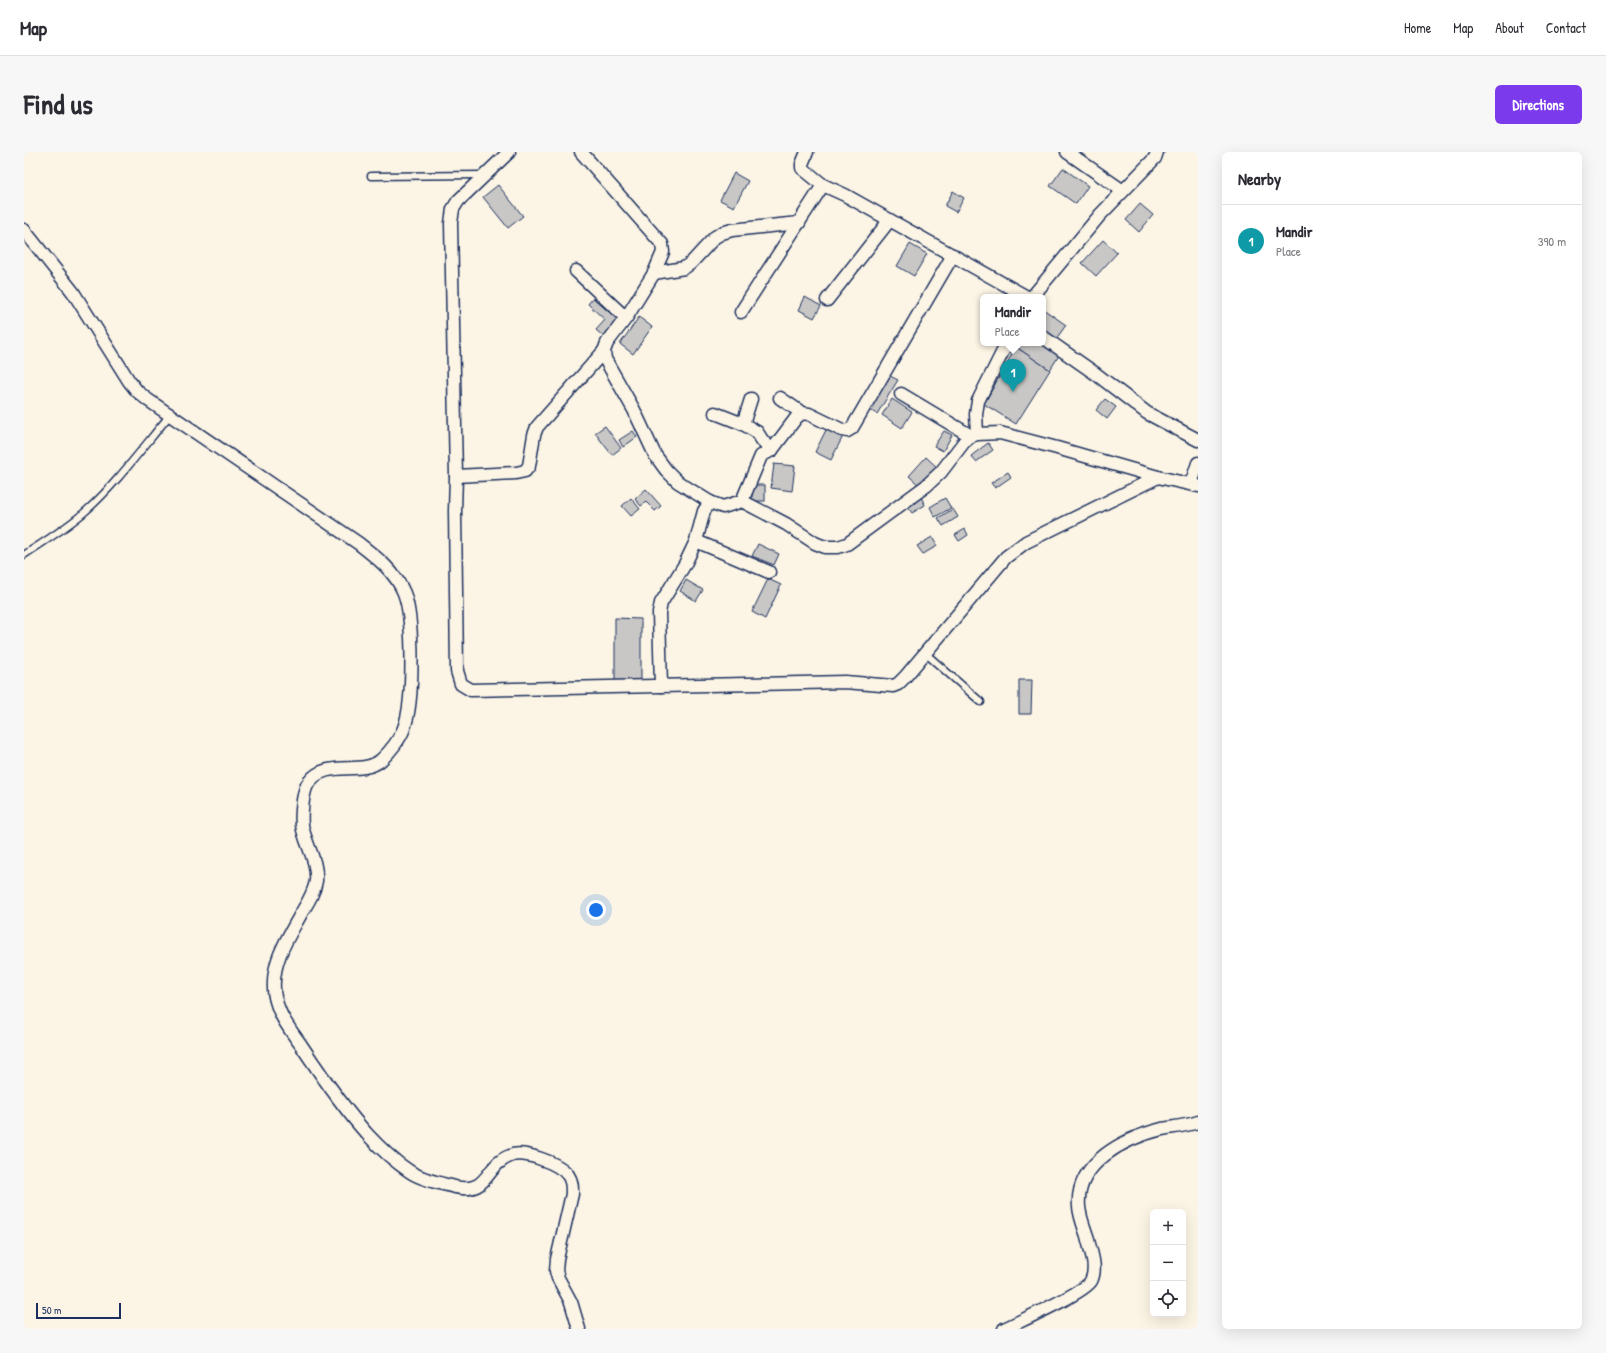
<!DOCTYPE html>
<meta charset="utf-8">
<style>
body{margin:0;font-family:"Patrick Hand",sans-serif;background:#f7f7f7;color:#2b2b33}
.controls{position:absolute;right:12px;bottom:12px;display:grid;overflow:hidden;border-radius:6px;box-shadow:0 4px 16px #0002}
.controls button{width:36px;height:36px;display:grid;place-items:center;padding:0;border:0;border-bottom:1px solid #e1e1e2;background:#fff;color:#2b2b33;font:20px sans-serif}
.scale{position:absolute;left:12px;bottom:10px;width:85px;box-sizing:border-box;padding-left:4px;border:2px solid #1b2f5e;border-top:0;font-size:11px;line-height:14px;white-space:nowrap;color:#1b2f5e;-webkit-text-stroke:3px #fcf5e5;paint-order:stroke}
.you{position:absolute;left:572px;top:758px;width:14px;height:14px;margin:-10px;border:3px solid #fff;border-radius:50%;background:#1a73e8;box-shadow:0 0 0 6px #1a73e833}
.badge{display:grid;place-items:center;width:26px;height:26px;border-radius:50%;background:#7c3aed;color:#fff;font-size:13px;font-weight:700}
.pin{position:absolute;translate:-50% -33px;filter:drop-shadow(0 1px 2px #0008)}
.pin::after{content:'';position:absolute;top:21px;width:14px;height:12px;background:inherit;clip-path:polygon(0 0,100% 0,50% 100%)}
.popup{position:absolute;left:956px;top:142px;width:66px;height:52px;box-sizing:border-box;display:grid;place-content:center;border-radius:6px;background:#fff;filter:drop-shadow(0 1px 3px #0005);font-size:13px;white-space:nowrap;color:#7c7c81}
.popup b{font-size:15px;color:#2b2b33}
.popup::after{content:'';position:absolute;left:50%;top:100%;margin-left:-8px;border:8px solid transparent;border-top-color:#fff}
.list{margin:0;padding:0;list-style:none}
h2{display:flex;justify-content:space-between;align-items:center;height:52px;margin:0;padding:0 16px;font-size:17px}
h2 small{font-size:13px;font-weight:400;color:#7c7c81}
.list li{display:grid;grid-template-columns:26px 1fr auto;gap:12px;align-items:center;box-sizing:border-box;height:72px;padding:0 16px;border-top:1px solid #e1e1e2}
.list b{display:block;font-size:15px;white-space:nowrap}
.list p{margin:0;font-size:13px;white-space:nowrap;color:#7c7c81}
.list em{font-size:13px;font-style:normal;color:#7c7c81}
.icon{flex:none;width:22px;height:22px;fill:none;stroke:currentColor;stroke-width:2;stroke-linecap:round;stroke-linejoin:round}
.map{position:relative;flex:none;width:1174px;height:1177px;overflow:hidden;border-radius:6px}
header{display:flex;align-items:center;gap:24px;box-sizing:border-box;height:56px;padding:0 20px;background:#fff;border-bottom:1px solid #e1e1e2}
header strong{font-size:19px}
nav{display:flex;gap:22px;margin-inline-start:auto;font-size:14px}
.intro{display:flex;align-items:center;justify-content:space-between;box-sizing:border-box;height:96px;padding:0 24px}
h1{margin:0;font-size:28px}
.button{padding:10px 18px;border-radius:6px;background:#7c3aed;color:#fff;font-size:14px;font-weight:700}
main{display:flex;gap:24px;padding:0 24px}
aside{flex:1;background:#fff;border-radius:6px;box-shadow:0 4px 16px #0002}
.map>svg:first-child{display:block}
.building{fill:#c8c7c6;stroke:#1b2f5e}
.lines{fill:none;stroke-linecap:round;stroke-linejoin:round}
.service-casing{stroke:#1b2f5e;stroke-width:9}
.minor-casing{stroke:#1b2f5e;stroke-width:15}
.service{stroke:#fcf5e5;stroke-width:6}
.minor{stroke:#fcf5e5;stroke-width:12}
</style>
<header>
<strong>Map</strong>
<nav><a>Home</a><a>Map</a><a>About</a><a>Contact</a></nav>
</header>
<div class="intro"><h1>Find us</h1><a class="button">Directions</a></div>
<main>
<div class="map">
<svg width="1174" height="1177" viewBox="0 0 1174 1177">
<rect width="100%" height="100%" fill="#fcf5e5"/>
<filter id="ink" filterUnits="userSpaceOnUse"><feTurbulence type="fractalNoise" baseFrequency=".025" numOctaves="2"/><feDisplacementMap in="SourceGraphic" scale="8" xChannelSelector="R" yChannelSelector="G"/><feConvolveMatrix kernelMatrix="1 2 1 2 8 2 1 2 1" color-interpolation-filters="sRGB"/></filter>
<g filter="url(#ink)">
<!-- building -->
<g class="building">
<path d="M1039 16 1064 34 1052 52 1026 34Z"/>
<path d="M710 21 724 29 710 55 696 48Z"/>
<path d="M474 33 499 64 484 76 459 45Z"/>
<path d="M929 39 940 46 932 60 921 54Z"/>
<path d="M1116 52 1129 63 1115 80 1102 68Z"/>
<path d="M1079 88 1093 101 1072 124 1058 111Z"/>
<path d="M886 92 903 102 890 124 873 114Z"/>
<path d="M781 145 797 154 790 166 775 158Z"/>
<path d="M569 146 594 168 579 184 572 178 581 168 564 152Z"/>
<path d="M1019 157 1042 173 1030 190 1019 182Z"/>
<path d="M615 165 628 175 609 202 596 192Z"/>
<path d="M994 191H1019L1037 200 1026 218 992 195Z"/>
<path d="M992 195 1026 218 992 272 960 252Z"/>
<path d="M864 223 874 228 853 262 844 257Z"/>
<path d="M868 247 888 260 878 276 858 263Z"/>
<path d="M1081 247 1092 255 1083 267 1072 258Z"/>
<path d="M581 274 597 296 588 303 571 281Z"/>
<path d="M803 276 819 284 807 308 791 300Z"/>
<path d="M609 279 613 285 599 295 595 288Z"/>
<path d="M920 279 928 283 919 299 910 294Z"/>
<path d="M964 291 969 298 952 310 947 304Z"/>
<path d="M902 305 915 317 898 336 885 324Z"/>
<path d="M750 312 771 314 768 339 747 336Z"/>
<path d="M984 320 987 325 971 336 967 331Z"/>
<rect x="728" y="333" width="13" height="16"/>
<path d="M622 337 637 354 631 359 622 350 617 354 611 347Z"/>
<path d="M897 345 901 353 888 361 883 354Z"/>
<path d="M607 346 616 357 607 364 598 354Z"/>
<path d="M921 346 927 356 911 365 906 355Z"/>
<path d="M929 357 934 365 919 374 914 366Z"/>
<path d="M941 377 944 383 935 389 931 383Z"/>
<path d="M908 385 913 394 899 402 893 394Z"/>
<path d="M734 392 755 402 750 413 728 404Z"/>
<path d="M744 427 757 433 741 467 728 460Z"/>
<path d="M662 428 679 438 672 449 656 439Z"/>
<path d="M591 466 617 467V532H591Z"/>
<path d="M995 528H1008L1007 562H995Z"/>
</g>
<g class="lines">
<!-- service casing -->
<g class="service-casing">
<g id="service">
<path d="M347 24 460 23"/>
<path d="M0 403C21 389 44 375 63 358 92 332 120 294 146 263"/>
<path d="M901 501 957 550"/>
</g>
</g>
<!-- minor casing -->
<g class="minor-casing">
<g id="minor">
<path d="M485 0 434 49 429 57 427 71 432 324 431 359 433 519 437 532 447 538 821 530 869 534 874 532 881 525 982 405 1002 390 1134 325"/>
<path d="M557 0 638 92 639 100 630 121 602 166 583 191 580 199 581 207 610 258 631 303 642 318 654 330 686 350 699 355 718 349 762 372 791 391 801 395H814L823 392 902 334 917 320 940 290 947 284 953 282 976 281 1033 296 1134 325 1174 334"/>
<path d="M783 0 778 12V16L799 33 821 43 1003 145"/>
<path d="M1043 0 1099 39"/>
<path d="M0 78 49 140 105 229 113 239 124 248 334 391C352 405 371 419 380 441 390 467 390 550 380 576 376 587 366 600 357 608 337 625 303 606 285 630 281 635 280 642 279 648 278 656 277 665 278 673 281 692 294 709 292 729 290 741 284 750 278 760 265 784 248 808 250 837 250 845 253 853 256 860 261 872 270 883 277 893 297 923 320 957 344 983 356 996 370 1009 385 1019 398 1028 416 1031 431 1035 465 1043 461 1013 486 1004 499 998 535 1011 544 1023 548 1029 548 1034 548 1042L533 1107 532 1119 534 1126 547 1150 555 1177"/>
<path d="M552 119 602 166"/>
<path d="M630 121 660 116 667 111 691 85 698 81 708 78 775 71"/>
<path d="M1008 145 1076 63 1131 6 1133 0"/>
<path d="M803 148 865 69"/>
<path d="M717 160 799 33"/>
<path d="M1019 185 1072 222 1123 261 1174 288"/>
<path d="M877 242 947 284"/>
<path d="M756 246 778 261 785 262 818 278 823 279 828 276 929 103"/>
<path d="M727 247 719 272 733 280 738 288 748 298"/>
<path d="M691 261 719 272"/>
<path d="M953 282 952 262 954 249 983 191"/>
<path d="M432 324 492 321 501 319 505 314 510 283 513 275 580 199"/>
<path d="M1167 332 1174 311"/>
<path d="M718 349 737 304 748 298 772 266 778 261"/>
<path d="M672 389 745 420"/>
<path d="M637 534 635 461 637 451 661 412 672 389 680 359 686 350"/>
<path d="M980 1177C996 1169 1060 1141 1067 1129 1074 1115 1066 1098 1063 1084 1060 1075 1056 1065 1055 1055 1051 1010 1102 986 1138 977 1150 975 1162 974 1174 970"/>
</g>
</g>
<!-- service -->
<use href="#service" class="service"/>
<!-- minor -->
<use href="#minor" class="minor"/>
</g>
</g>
</svg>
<div class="controls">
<button>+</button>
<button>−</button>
<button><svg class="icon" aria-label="locate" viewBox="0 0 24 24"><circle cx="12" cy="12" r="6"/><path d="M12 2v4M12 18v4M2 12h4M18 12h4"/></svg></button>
</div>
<div class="scale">50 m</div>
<div class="you"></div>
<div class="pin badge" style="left:989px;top:240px;background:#0f9aa8">1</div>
<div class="popup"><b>Mandir</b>Place</div>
</div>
<aside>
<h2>Nearby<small></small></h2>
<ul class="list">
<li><span class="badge" style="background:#0f9aa8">1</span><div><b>Mandir</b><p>Place</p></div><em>390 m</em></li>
</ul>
</aside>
</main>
